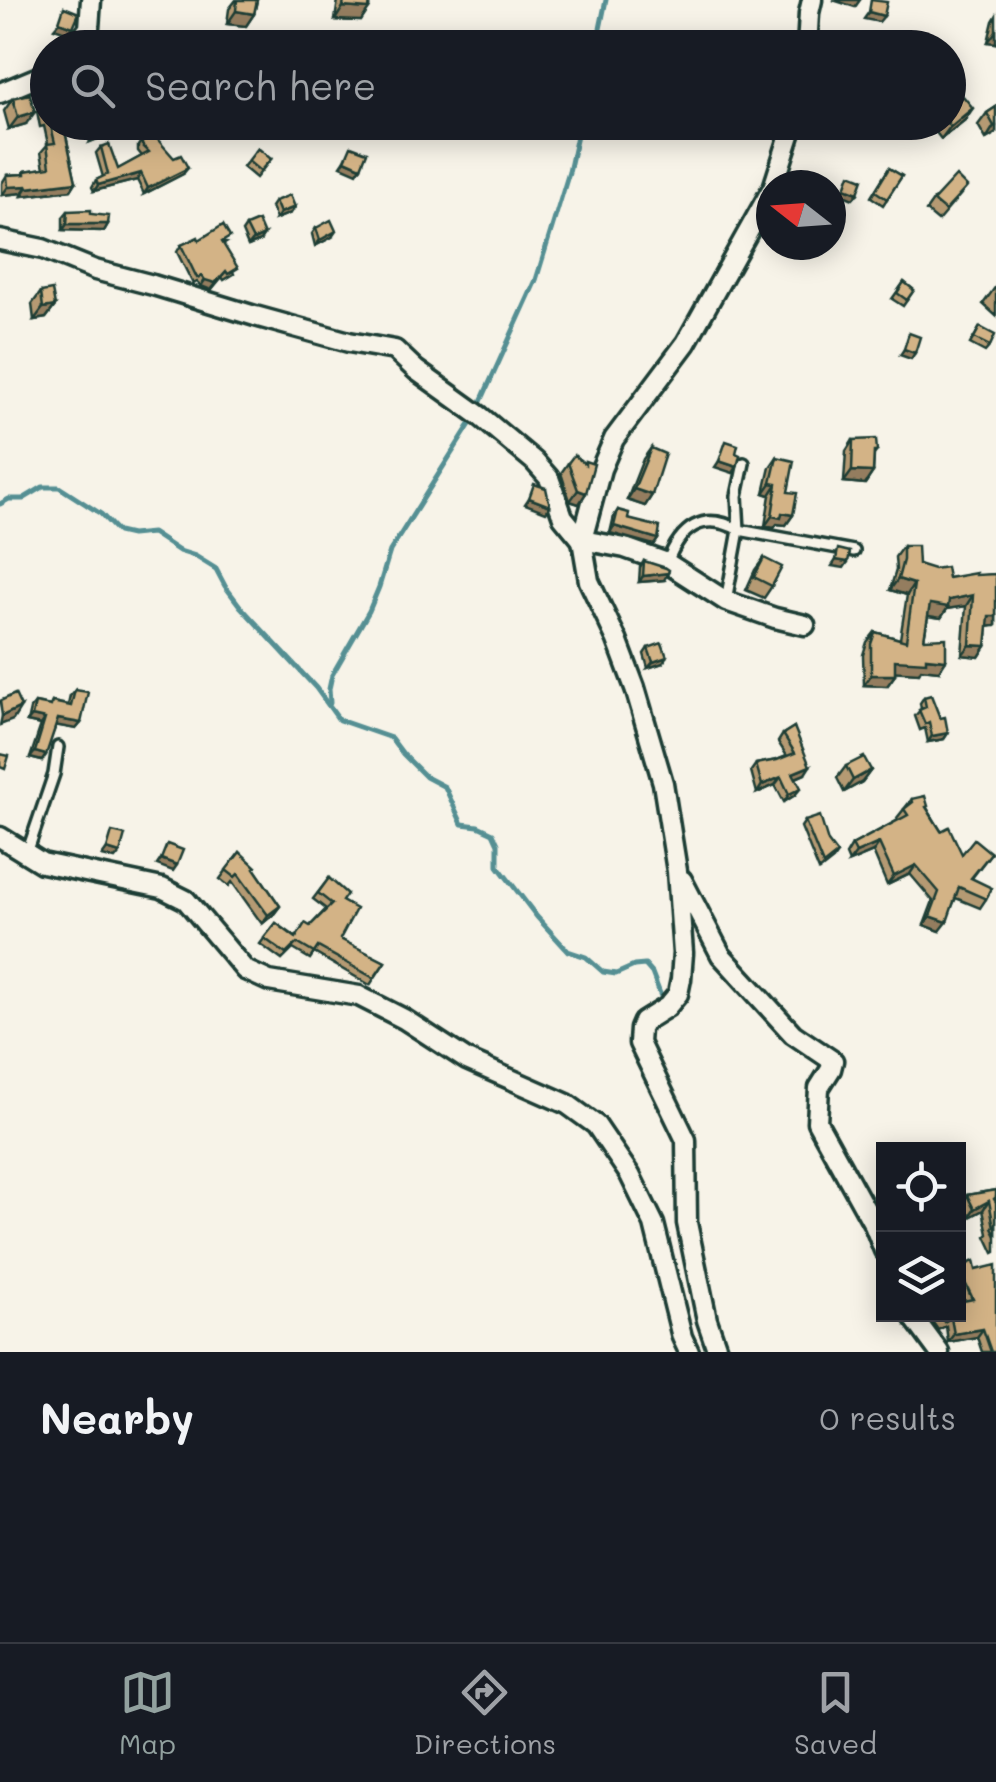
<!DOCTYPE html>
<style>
body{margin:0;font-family:Mali,sans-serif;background:#20242c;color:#f1f3f6}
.controls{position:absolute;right:30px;bottom:30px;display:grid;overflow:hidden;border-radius:0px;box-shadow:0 5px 25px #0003}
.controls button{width:90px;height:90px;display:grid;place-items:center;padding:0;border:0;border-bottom:2px solid #363941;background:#171b24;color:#f1f3f6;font:50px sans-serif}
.compass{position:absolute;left:756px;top:170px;width:90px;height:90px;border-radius:50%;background:#171b24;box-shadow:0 5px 25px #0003;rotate:287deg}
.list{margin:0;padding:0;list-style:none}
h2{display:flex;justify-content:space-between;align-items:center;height:130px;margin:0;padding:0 40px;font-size:42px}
h2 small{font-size:32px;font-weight:400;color:#9ea1a6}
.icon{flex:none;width:55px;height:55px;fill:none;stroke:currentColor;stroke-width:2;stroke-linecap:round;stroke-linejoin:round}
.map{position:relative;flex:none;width:996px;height:1352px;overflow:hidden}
.search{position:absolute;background:#171b24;box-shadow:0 5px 25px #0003;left:30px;right:30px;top:30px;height:110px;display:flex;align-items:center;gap:25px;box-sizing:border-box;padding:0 35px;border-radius:55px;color:#9ea1a6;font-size:38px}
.sheet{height:290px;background:#171b24}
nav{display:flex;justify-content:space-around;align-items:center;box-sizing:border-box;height:140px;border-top:2px solid #363941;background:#171b24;font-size:28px;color:#9ea1a6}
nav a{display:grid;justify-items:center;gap:5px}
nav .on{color:#92a19f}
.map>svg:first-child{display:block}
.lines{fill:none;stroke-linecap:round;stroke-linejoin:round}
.stream{stroke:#548f93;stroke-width:5}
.lane-casing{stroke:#1f3d34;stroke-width:16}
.street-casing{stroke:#1f3d34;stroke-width:25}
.lane{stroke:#f7f3e8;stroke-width:9}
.street{stroke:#f7f3e8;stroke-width:18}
.wall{fill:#b59a73;stroke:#1f3d34;stroke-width:2.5}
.shaded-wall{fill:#947d5e;stroke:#1f3d34;stroke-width:2.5}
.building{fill:#d3b386;stroke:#1f3d34;stroke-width:2.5}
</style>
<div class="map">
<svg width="996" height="1352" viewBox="0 0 996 1352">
<rect width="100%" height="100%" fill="#f7f3e8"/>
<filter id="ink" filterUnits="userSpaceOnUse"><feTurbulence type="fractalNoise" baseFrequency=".01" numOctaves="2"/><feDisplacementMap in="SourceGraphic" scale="20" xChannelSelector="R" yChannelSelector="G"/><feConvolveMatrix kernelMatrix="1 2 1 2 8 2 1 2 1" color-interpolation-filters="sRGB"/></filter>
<g filter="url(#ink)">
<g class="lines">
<!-- stream -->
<g class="stream">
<path d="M596 48 606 0"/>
<path d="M478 408 536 280 569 172 580 122"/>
<path d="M0 504 9 499H23L43 487H59L101 514 118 532 131 535 152 533 179 551 195 556 216 569 225 586 240 606 316 688 339 720 391 738 403 754 426 777 445 787 462 824 478 826 493 833 498 844V866L537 917 568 951 586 957 603 972 616 974 634 966 645 965 652 973 662 999"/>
<path d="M330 703 329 689 332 675 369 611 379 587 390 551 474 418"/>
</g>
<!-- lane casing -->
<g class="lane-casing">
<g id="lane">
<path d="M667 563C680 528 703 510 739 530L854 551"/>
<path d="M726 601 739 530 737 496 744 463"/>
<path d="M27 853 54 774 58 747"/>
</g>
</g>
<!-- street casing -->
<g class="street-casing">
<g id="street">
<path d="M73 48 89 28 91 0"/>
<path d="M807 48 809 13 812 0"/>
<path d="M0 93 48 73"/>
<path d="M774 185 794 122"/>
<path d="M0 240 43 249 95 270 153 285 255 316 349 342 395 350 416 370 480 416 534 461 549 478 563 517 582 540 625 548 667 563 726 601 775 618 805 625"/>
<path d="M0 837 42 863 162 888 186 900 245 970 269 981 359 996 404 1019 467 1060 567 1104 596 1125 630 1175 654 1224 682 1337 689 1352"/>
<path d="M682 880 721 955 793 1034 833 1061 831 1069 819 1088 817 1122 874 1225 884 1250"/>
<path d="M911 1314 939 1352"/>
<path d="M718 1352 707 1320 687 1223 686 1140 639 1043 640 1029 643 1022 667 1007 678 994 681 979 683 953 677 871 663 783 635 688 617 640 589 581 582 540 601 469 614 439 686 343 771 191"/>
</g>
</g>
<!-- lane -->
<use href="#lane" class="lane"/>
<!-- street -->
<use href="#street" class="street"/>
</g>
<!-- wall -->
<g class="wall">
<path d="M236 0H257L254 14 246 26 227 24 229 9Z"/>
<path d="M338 0H370L361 21 335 20Z"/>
<path d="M996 16V43L988 42 993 21Z"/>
<path d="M13 98 26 124 9 129 4 111Z"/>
<path d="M48 103V122H63L76 182 71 190 22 196V193L2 195V183L7 175 23 174 25 171 44 168 41 152 48 144 44 126 40 127 37 111 42 104Z"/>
<path d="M996 107V133L986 139 978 125 987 113Z"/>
<path d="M965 120 941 139 931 126 934 122Z"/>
<path d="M82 122H123L120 126 110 129 105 136 90 142Z"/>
<path d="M142 140 183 174 144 194 137 180 94 191 92 187 96 180 103 177 96 153 101 147 118 169 142 156 138 151V146Z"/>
<path d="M271 159 256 178 243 167 248 161Z"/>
<path d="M889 168 902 176 883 205 871 197Z"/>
<path d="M967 187 938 221 926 211 933 201Z"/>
<path d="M275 201 295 207 291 213 276 219 271 207Z"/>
<path d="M68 211 91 214 108 224 104 231 63 230V217Z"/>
<path d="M246 226 260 241 248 246 242 232Z"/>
<path d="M316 228 332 237 315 246 312 234Z"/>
<path d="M199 240 226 243 223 245 234 274 224 280 222 277 211 290 201 286 197 282 193 284 177 252 181 245Z"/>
<path d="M904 282 914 290 903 306 892 299Z"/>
<path d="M996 286V316L983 304Z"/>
<path d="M41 292 55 306 46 318 34 320 32 304Z"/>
<path d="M980 327 990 346 985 352 970 344Z"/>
<path d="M853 440 877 451 874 455 873 472 865 484 844 482 846 451Z"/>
<path d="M651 448 652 495 645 506 627 500 643 459Z"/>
<path d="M777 457 793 515 786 525 777 524 774 528 765 526 770 495 764 493 770 467Z"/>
<path d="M568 463 586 493 579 504 570 501 561 473Z"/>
<path d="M618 510 628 519 658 539 654 545 610 533 614 516Z"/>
<path d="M903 546 918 564 948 578 996 574V625L988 627 986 646 979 657 962 655 966 606 947 609 941 618 928 616 924 639 939 671 921 669 919 673 895 671V675L887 686 864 685 863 655 867 642 875 632 900 639 907 595 890 590 896 570 895 557Z"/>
<path d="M764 558 772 586 764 598 746 590 755 570Z"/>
<path d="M644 561 664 580 639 582 640 567Z"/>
<path d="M648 648 663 663 648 668 644 654Z"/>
<path d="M75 690 81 723 76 729 56 725 42 761 30 758 41 725 27 722 30 709 35 703 50 706 52 702 68 705 70 696Z"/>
<path d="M924 697 948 733 944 739 928 742 925 728 920 730 915 716 921 709 920 703Z"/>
<path d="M794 727 805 774 796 778 795 795 784 802 775 785 757 793 751 771 756 764 777 760 787 756 778 742 783 734Z"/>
<path d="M846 766 871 770 862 782 844 792 837 778Z"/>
<path d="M912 799 927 808 941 831 962 854 991 853 972 878 986 899 980 908 956 898 940 931 924 925 933 901 910 874 887 885 873 852 849 862 846 855 852 845 898 820 897 818Z"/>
<path d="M805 821 837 854 833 860 819 871 801 827Z"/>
<path d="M240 852 254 868 280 906 274 914 262 924 232 882 229 886 220 879Z"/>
<path d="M329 878 342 901 340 939 385 962 370 985 314 953 310 959 293 949 282 960 260 944 276 923 296 937 310 926 326 909 313 899Z"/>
<path d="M996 1190V1252L994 1253 986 1236 988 1234 983 1210 968 1218 961 1204 967 1195Z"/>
<path d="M958 1268 996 1352H982L977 1337 948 1342 946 1326 938 1330 927 1314H958L964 1301 958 1289Z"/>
</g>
<!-- shaded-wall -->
<g class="shaded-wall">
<path d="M833 0H860L855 7Z"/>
<path d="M343 7 369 9 361 21 335 20Z"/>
<path d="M236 11 254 14 246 26 227 24Z"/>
<path d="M869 12 884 16 879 22 864 19Z"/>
<path d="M59 22 73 27 69 33 54 28Z"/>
<path d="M996 31V43L988 42Z"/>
<path d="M973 108 965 120 941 139 950 127Z"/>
<path d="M35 112 26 124 9 129 18 117Z"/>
<path d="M109 122H123L120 126 110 129 105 136 90 142 97 132Z"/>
<path d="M994 126H996V133L986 139Z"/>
<path d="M345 160 361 167 357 173 341 166Z"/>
<path d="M188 168 183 174 144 194 148 188Z"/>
<path d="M141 173 137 180 94 191 98 185Z"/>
<path d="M76 182 71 190 22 196 27 188Z"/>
<path d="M27 186 22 193 2 195 8 187Z"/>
<path d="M845 188 858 193 853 199 841 194Z"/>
<path d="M295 207 291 213 276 219 280 213Z"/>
<path d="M67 224H108L104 231 63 230Z"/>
<path d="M336 231 332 237 315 246 320 240Z"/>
<path d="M264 235 260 241 248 246 253 240Z"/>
<path d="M226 271 211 290 201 286 205 280Z"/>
<path d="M55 306 46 318 34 320 43 308Z"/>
<path d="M904 349 915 353 911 359 900 355Z"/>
<path d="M719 461 737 467 733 473 715 467Z"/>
<path d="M852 471 873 472 865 484 844 482Z"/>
<path d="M771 483 777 484 770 495 764 493Z"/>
<path d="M634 489 652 495 645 506 627 500Z"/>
<path d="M578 490 586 493 579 504 570 501Z"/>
<path d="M529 498 550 506 546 512 525 504Z"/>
<path d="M782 513 793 515 786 525 777 524 774 528 765 526 772 516Z"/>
<path d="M614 526 658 539 654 545 610 533Z"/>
<path d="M836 560 848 562 844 568 832 566Z"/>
<path d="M668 573 664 580 639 582 643 576Z"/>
<path d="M898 579 914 584 907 595 890 590Z"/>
<path d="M973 595 966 606 947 609 941 618 923 615 930 604Z"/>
<path d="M989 616H996V625L995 626 981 627Z"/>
<path d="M970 645 986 646 979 657 962 655Z"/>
<path d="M667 657 663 663 648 668 653 662Z"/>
<path d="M926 658 946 660 939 671 921 669 919 673 887 671 895 660Z"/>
<path d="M871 675H895L887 686 864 685Z"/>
<path d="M21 707 13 720 0 725 2 716Z"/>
<path d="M32 716 45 719 41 725 27 722Z"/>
<path d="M58 719 81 723 76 729 54 725Z"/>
<path d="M948 733 944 739 928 742 932 736Z"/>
<path d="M35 752 46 755 42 761 30 758Z"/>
<path d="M810 766 805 774 788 781 793 773Z"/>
<path d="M871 770 862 782 844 792 853 780Z"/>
<path d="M781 777 775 785 757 793 762 785Z"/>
<path d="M801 788 795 795 784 802 789 794Z"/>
<path d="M879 843 873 852 849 862 856 853Z"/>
<path d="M107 849 120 853 115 859 102 856Z"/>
<path d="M161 859 177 865 173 871 157 865Z"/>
<path d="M916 865 910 874 887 885 894 876Z"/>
<path d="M280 906 274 914 262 924 268 915Z"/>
<path d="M930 916 947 922 940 931 924 925Z"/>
<path d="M989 1201 983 1210 968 1218 974 1209Z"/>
<path d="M983 1329 977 1337 948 1342 954 1334Z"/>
</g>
<!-- building -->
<g class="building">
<path d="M237 0H257L254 14 236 11Z"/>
<path d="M344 0H370L369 9 343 7Z"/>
<path d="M871 0 887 2 884 16 869 12Z"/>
<path d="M64 7 79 13 73 27 59 22Z"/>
<path d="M342 36 353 39 351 48H339Z"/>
<path d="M824 36 840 40 839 48H822Z"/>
<path d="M30 94 35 112 18 117 13 98Z"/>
<path d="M963 96 973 108 950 127 946 122H948V107Z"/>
<path d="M48 103V119H45L42 104Z"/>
<path d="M996 107V126H994L987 113Z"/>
<path d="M50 122H63L76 182 27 188V186L8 187 7 175 25 174V171L50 167 47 144 55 143Z"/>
<path d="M93 122H111L112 126 97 132Z"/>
<path d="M151 132 174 158 181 155 188 168 148 188 141 173 98 185 96 180 108 174 101 147 109 144 118 169 149 152 142 145V140Z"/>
<path d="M351 146 367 152 361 167 345 160Z"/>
<path d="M258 148 271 159 260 171 248 161Z"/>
<path d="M889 168 902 176 887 199 875 191Z"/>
<path d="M850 174 863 179 858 193 845 188Z"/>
<path d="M956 176 967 187 945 211 933 201Z"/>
<path d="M290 195 295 207 280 213 275 201Z"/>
<path d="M91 210V214L109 216 108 224H67L68 211Z"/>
<path d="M331 220 336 231 320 240 316 228Z"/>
<path d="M258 221 264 235 253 240 246 226Z"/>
<path d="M223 225 230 237 222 242 238 268 228 274 226 271 215 283 205 280 202 276 197 278 181 245 198 237 199 240Z"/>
<path d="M904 282 914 290 907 300 897 293Z"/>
<path d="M52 290 55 306 43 308 41 292Z"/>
<path d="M980 327 995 335 990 346 974 338Z"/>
<path d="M909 333 920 337 915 353 904 349Z"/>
<path d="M876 439 877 451H874L873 472 852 471 853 440Z"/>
<path d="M726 441 738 445 736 453 740 455 737 467 719 461Z"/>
<path d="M651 448 665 454 652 495 634 489Z"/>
<path d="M574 455 585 464V461L594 464 586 493 578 490 568 463Z"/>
<path d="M777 457 794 461 788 492 797 493 793 515 782 513 781 518 772 516 777 484 771 483Z"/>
<path d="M534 484 546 488 550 506 529 498Z"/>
<path d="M618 510 629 513 628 519 660 527 658 539 614 526Z"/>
<path d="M903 546H917L918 564 934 569 946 567 948 578 976 573V575L996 574V616H989L986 646 970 645 973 595 949 600 948 607 930 604 924 639 946 638V660L926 658V662L895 660V675H871V644L875 632 906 641 914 584 898 579 903 560Z"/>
<path d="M838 549 850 552 848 562 836 560Z"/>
<path d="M764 558 782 567 772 586 754 577Z"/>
<path d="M644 561 666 568 669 570 668 573 643 576Z"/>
<path d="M662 643 667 657 653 662 648 648Z"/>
<path d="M75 690 88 692 81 723 58 719 46 755 35 752 45 719 32 716 35 703 51 706 52 702 71 706Z"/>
<path d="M15 694 21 707 2 716 0 701Z"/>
<path d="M931 695 940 718 945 717 948 733 932 736 929 722 925 724 919 710 926 707 924 697Z"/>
<path d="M794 727 810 766 793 773 801 788 789 794 781 777 762 785 756 764 777 760 795 753 783 734Z"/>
<path d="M0 754 9 756 5 769 0 767Z"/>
<path d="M864 757 871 770 853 780 846 766Z"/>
<path d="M925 796 928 806 926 807 941 831 949 827 962 854 974 839 991 853 971 878 992 888 986 899 959 887 947 922 930 916 939 892 916 865 894 876 879 843 856 853 852 845 908 815 904 809 913 802 912 799Z"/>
<path d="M820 816 828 842 837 854 823 865 805 821Z"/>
<path d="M112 832 125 835 120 853 107 849Z"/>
<path d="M167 844 183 850 177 865 161 859Z"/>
<path d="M240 852 256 867 254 868 280 906 268 915 238 874 235 877 226 870Z"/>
<path d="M329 878 347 894 342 901 356 909 340 939 385 962 374 978 318 947 314 953 297 943 286 954 264 938 276 923 296 938 305 923 310 926 332 904 318 893Z"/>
<path d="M996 1190V1197L994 1199 996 1202V1236L992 1228 994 1227 989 1201 974 1209 967 1195Z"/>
<path d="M974 1261 976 1270 996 1265V1352H991L983 1329 954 1334 951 1318 944 1322 939 1314H958V1302L973 1299 958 1268Z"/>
</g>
</g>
</svg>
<div class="controls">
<button><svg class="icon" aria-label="locate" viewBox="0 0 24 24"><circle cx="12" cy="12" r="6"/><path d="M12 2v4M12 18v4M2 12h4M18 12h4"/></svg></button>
<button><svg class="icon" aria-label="layers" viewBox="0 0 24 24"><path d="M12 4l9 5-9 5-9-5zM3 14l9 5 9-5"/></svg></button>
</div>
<svg class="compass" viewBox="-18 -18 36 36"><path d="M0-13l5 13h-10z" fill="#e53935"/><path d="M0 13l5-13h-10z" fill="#9ea1a6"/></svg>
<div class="search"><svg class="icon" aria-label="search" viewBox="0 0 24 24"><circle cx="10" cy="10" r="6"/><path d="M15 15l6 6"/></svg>Search here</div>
</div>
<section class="sheet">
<h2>Nearby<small>0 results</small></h2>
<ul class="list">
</ul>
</section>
<nav>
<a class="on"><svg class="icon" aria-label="map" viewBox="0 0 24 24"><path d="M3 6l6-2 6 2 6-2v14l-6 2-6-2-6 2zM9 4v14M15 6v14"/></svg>Map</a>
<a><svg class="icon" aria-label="directions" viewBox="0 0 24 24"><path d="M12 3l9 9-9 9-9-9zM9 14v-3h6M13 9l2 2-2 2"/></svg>Directions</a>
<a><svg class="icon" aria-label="saved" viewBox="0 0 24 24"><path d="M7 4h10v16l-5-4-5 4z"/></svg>Saved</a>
</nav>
